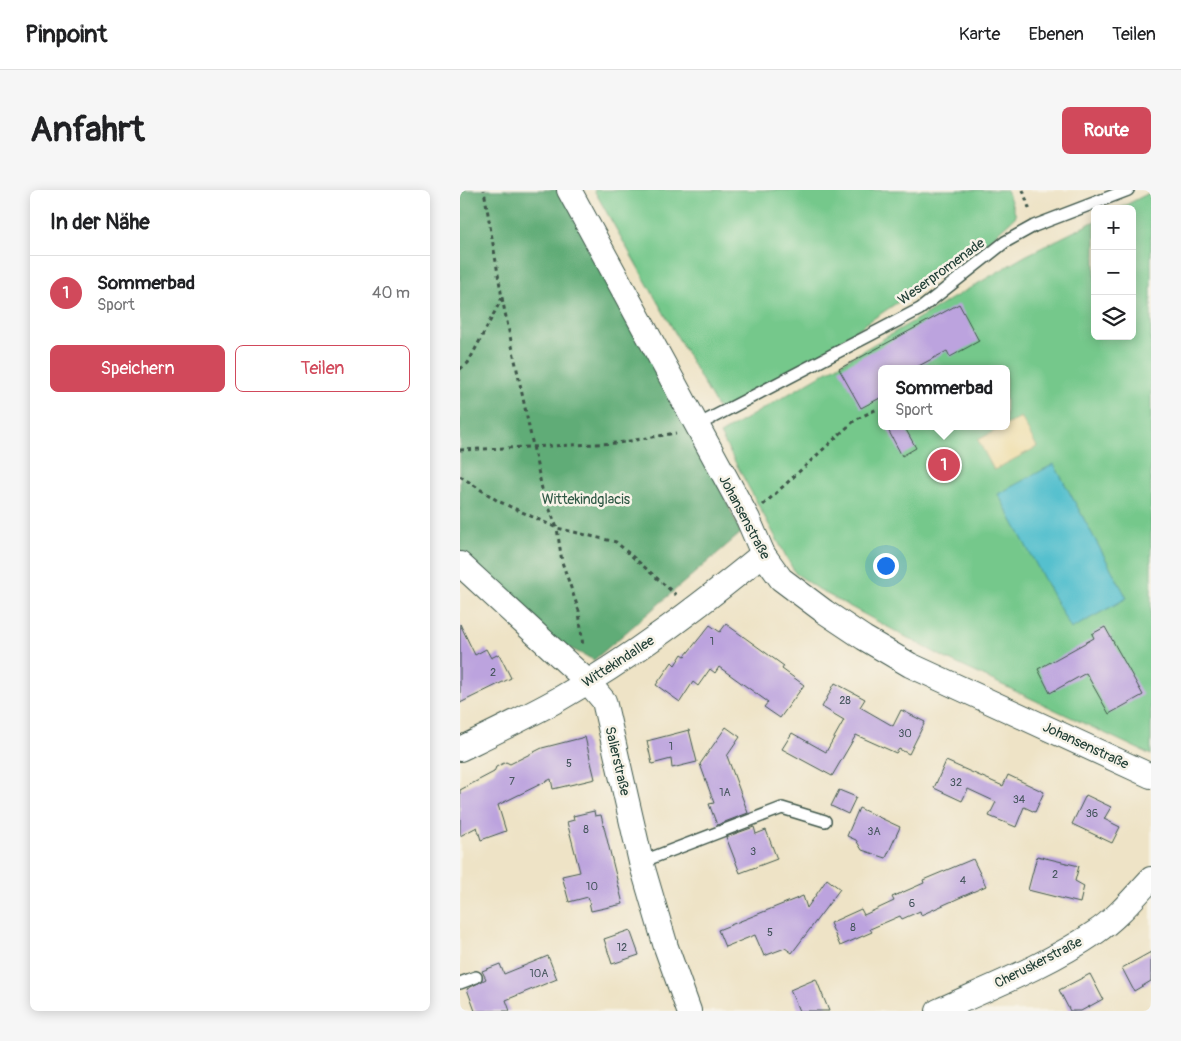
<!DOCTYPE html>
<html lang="de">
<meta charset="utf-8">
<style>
body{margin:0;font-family:Pangolin,sans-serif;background:#f6f6f6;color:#202124}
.controls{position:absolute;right:15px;top:15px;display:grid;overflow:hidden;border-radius:8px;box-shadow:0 2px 12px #0003}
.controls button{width:45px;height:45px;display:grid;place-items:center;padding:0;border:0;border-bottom:1px solid #e0e0e0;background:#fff;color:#202124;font:25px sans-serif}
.you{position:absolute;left:425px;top:375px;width:18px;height:18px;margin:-12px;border:4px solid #fff;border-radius:50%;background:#1a73e8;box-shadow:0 0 0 8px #1a73e833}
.badge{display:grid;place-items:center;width:32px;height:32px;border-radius:50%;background:#d1495b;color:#fff;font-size:16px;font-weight:700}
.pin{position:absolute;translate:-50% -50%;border:2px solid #fff;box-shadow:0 1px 5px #0006}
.popup{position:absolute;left:418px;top:175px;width:132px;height:65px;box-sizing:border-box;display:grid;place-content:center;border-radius:8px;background:#fff;filter:drop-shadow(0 1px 4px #0005);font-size:16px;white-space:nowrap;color:#757577}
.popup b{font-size:19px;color:#202124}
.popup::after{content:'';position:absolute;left:50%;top:100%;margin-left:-10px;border:10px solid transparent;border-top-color:#fff}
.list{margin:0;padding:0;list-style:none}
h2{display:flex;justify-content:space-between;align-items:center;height:65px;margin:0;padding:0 20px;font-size:21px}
h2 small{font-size:16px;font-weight:400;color:#757577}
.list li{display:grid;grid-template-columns:32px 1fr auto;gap:15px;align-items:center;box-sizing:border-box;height:75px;padding:0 20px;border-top:1px solid #e0e0e0}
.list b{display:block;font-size:19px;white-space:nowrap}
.list p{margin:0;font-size:16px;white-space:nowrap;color:#757577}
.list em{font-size:16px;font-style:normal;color:#757577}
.actions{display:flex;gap:10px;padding:15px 20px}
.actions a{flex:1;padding:11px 0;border:1px solid #d1495b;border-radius:8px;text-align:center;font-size:18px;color:#d1495b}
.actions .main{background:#d1495b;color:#fff}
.icon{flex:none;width:28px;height:28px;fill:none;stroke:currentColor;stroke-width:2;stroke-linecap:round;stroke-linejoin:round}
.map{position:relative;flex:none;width:691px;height:821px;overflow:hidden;border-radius:8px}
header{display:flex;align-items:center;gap:30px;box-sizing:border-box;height:70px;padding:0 25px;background:#fff;border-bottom:1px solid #e0e0e0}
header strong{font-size:24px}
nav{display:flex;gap:28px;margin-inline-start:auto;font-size:18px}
.intro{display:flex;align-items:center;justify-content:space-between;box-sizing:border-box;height:120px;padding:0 30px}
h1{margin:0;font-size:35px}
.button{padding:12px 22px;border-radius:8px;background:#d1495b;color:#fff;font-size:18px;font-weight:700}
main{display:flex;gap:30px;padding:0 30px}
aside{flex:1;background:#fff;border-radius:8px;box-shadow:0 2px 12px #0003}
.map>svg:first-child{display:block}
.green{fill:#75c88b;stroke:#4a8260;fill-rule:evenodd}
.forest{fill:#60ac77;stroke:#407456}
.sand{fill:#eeda9e;stroke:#868c69}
.water{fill:#54c0ce;stroke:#3a7e81}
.building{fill:#bca3de}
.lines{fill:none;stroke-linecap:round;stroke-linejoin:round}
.service-casing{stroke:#3e564a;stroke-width:14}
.minor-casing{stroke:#3e564a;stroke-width:26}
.path{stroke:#3e564a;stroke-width:3;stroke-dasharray:4 4;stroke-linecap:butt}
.service{stroke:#fff;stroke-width:11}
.minor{stroke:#fff;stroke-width:24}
.labels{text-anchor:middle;stroke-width:5;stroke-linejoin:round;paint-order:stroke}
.number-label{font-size:11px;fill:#46565e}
.street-label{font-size:14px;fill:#1f3d34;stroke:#f7f3e8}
.park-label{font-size:14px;fill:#305945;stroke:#f7f3e8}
</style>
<header>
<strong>Pinpoint</strong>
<nav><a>Karte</a><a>Ebenen</a><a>Teilen</a></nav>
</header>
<div class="intro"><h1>Anfahrt</h1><a class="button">Route</a></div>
<main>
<aside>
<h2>In der Nähe<small></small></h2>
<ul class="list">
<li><span class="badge">1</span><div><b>Sommerbad</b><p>Sport</p></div><em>40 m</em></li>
</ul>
<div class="actions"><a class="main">Speichern</a><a>Teilen</a></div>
</aside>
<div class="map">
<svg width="691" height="821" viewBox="0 0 691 821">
<rect width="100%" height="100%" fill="#f7f3e8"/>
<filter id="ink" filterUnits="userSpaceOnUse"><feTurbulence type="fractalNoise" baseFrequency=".02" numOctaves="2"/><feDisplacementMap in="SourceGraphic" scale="10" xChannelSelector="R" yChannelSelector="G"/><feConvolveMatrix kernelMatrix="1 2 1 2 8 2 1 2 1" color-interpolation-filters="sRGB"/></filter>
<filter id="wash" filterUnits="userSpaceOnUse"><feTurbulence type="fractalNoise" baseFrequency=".0096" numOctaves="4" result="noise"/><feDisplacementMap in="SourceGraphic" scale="20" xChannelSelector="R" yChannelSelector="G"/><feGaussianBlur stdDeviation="1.12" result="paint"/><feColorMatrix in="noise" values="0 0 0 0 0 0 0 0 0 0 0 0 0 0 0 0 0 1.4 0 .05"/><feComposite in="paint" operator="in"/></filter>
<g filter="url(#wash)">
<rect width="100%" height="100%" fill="#eee3c6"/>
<!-- green -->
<g class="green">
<path d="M134 0H547L556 26 529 51 264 229Z"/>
<path d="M691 2V565L485 468 363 402 335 383 260 244 565 66 635 31V146H672V19H658ZM422 179H546V236H422Z"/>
</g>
<!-- forest -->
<path class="forest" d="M0 0H122L281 343 134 470 91 449 0 362Z"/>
<!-- sand -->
<path class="sand" d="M561 227 577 257 534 280 518 250Z"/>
<!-- water -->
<path class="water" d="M594 274 667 408 611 439 538 304Z"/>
<g id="blocks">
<!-- building -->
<g class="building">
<path d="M499 114 519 151 490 167 487 161 453 179H422V207L401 218 379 179Z"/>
<path d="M426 236H444L456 258 442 266Z"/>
<path d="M0 434 15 465 26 459 31 468 39 464 51 488 0 513Z"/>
<path d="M266 434 324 476 322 479 344 495 320 528 304 517 308 512 259 477 255 483 250 479 238 496 233 492 220 512 196 495 212 472 215 475 222 464 225 466 250 435 260 442Z"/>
<path d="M645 437 683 505 649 524 626 483 590 503 578 479 634 448 632 444Z"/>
<path d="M375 493 405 509 400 517 433 536 441 520 465 532 449 564 439 559 436 563 396 545 372 586 322 559 332 543 366 562 384 530 362 517Z"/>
<path d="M266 537 280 547 267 566 288 623 257 635 249 614 254 613 240 574Z"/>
<path d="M229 540 237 572 212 578 211 569 192 574 187 551Z"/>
<path d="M125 547 135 589 93 599 91 589 38 615 46 641 21 650 17 637 0 646V600L34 582 36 577 46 572 50 574 82 558Z"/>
<path d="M486 571 543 596 548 585 584 602 575 622 564 617 556 637 529 626 536 612 508 599 502 611 474 598Z"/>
<path d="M379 600 396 607 388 624 371 616Z"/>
<path d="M626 605 651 617 644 629 660 637 652 653 612 634Z"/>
<path d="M399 618 440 637 426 668 402 660 396 650 387 646Z"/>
<path d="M134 621 135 626 141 625 163 714 131 721 128 707 109 712 102 686 120 682 107 632 114 630 113 626Z"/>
<path d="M294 637 296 644 306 640 317 669 280 683 266 647Z"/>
<path d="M577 666 619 676 615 691 624 696 620 713 568 700Z"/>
<path d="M513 669 526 696 461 725 460 721 442 729 440 726 410 739 412 742 380 756 370 733 401 719 404 725 434 711 432 707 464 693 463 690Z"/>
<path d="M367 689 380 699 332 763 325 758 304 766 295 745 265 757 258 740 343 706 347 718Z"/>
<path d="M170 740 179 765 152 774 144 749Z"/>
<path d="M691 762V791L674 801 662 778Z"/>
<path d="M88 766 97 789 46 810 50 821H15L7 799 26 789 22 781 40 774 44 784Z"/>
<path d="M630 784 643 809 621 821H610L599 800Z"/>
<path d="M356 789 369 821H339L330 800Z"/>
</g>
</g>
</g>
<g filter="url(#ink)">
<use href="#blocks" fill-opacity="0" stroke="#3e564a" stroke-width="1"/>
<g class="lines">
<!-- service casing -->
<g class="service-casing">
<g id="service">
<path d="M236 236 460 119 545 52 574 36 668 0"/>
<path d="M181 672 322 618 365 631"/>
<path d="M0 793 16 787"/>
</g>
</g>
<!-- minor casing -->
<g class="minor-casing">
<g id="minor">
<path d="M109 0 288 329 303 364 321 389 365 422 404 448 450 475 691 586"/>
<path d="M0 374 128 492 144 511 181 672 206 757 229 821"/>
<path d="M0 559C33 543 67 527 99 509 171 468 238 417 303 364"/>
<path d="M478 821C531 797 588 775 636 742 657 728 674 707 691 689"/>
</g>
</g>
<!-- path -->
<g class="path">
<path d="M563 0 570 21"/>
<path d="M42 108 82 299 97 338 102 372 119 421 123 457"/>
<path d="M0 179 8 173 42 108 24 0"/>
<path d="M0 260 158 253 216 243"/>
<path d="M0 286 38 311 97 338 156 352 216 405"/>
<path d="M303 315 395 230 417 219"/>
</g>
<!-- service -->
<use href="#service" class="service"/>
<!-- minor -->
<use href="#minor" class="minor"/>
</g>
</g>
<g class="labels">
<!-- number labels -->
<g class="number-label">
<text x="252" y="455">1</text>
<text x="33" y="486">2</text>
<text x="385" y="514">28</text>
<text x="445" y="547">30</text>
<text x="211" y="560">1</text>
<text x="109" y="577">5</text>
<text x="52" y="595">7</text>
<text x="496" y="596">32</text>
<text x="265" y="606">1A</text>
<text x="559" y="613">34</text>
<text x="632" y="627">36</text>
<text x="126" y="643">8</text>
<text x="414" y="645">3A</text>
<text x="293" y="665">3</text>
<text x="595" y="688">2</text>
<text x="503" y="694">4</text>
<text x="132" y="700">10</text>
<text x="452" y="717">6</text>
<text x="393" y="741">8</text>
<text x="310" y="746">5</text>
<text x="162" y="761">12</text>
<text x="79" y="787">10A</text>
</g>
<!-- street labels -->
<g class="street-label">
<text transform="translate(481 81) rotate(-36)" y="5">Weserpromenade</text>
<text transform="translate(285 327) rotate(62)" y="5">Johansenstraße</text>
<text transform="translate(158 471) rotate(-33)" y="5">Wittekindallee</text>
<text transform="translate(626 555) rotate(25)" y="5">Johansenstraße</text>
<text transform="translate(158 571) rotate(77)" y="5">Salierstraße</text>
<text transform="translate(578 772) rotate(-27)" y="5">Cheruskerstraße</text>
</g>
<!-- park labels -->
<g class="park-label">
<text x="126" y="314">Wittekindglacis</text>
</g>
</g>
</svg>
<div class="controls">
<button>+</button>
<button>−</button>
<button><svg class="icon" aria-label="layers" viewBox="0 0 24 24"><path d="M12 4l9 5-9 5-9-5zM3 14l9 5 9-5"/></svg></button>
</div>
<div class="you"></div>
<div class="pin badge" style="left:484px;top:275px">1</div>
<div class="popup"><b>Sommerbad</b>Sport</div>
</div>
</main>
